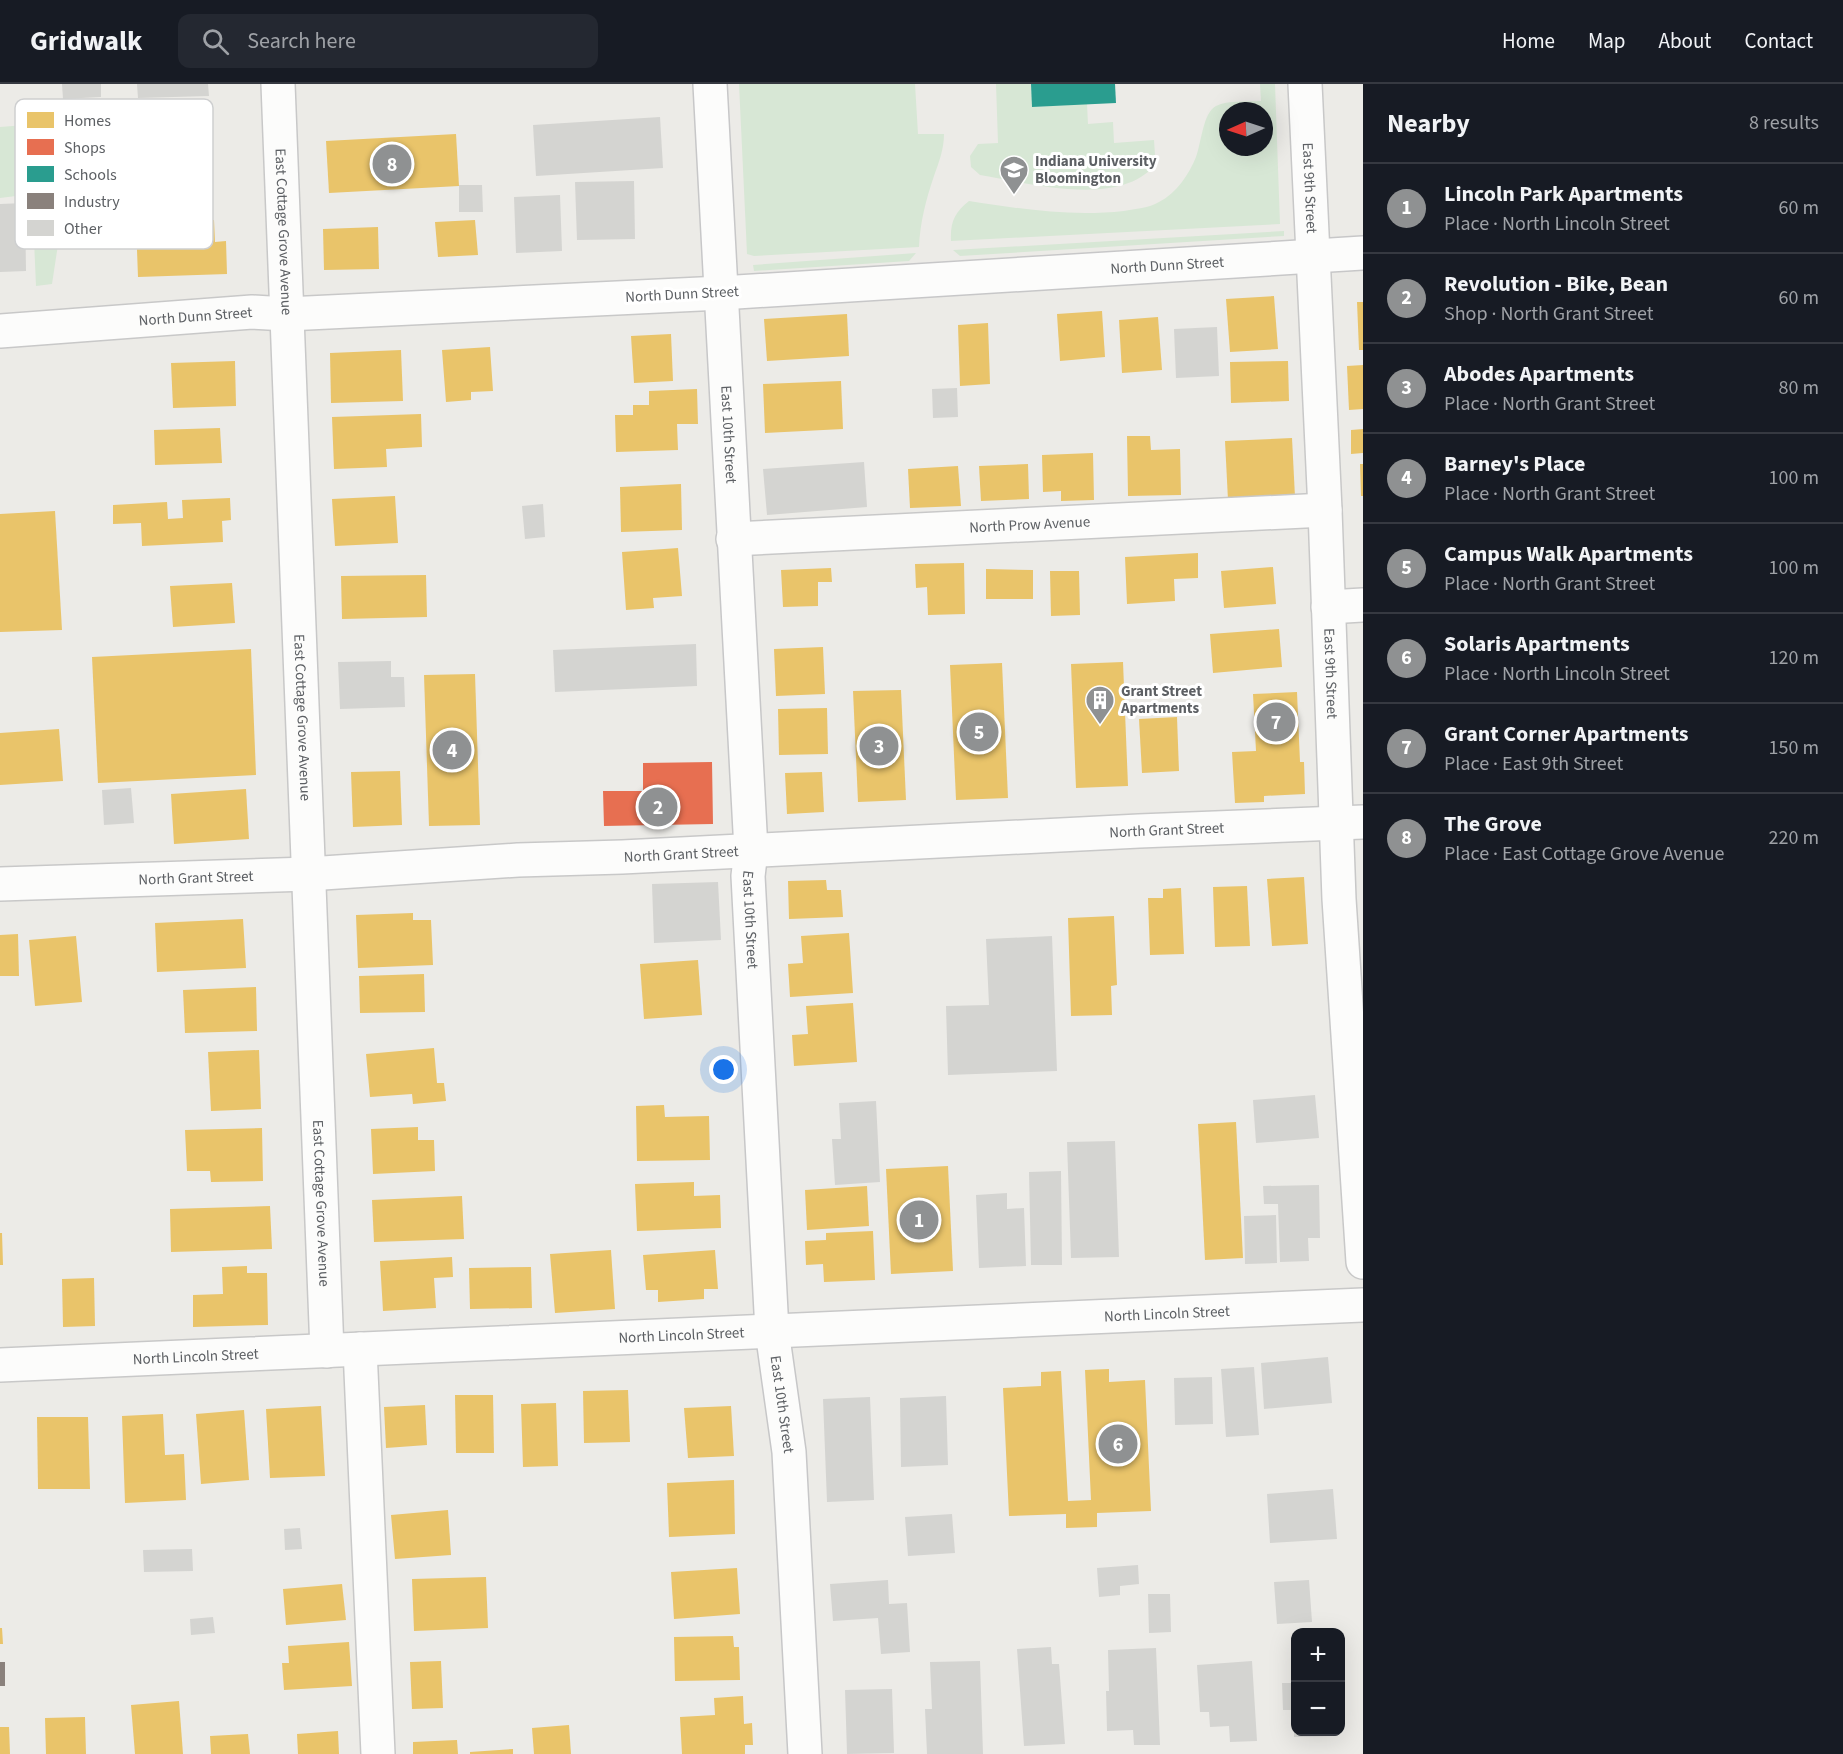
<!DOCTYPE html>
<meta charset="utf-8">
<style>
body{margin:0;font-family:"Source Sans 3",sans-serif;background:#242831;color:#f1f3f6}
.controls{position:absolute;right:18px;bottom:18px;display:grid;overflow:hidden;border-radius:12px;box-shadow:0 6px 24px #0002}
.controls button{width:54px;height:54px;display:grid;place-items:center;padding:0;border:0;border-bottom:2px solid #363941;background:#171b24;color:#f1f3f6;font:30px sans-serif}
.compass{position:absolute;left:1219px;top:18px;width:54px;height:54px;border-radius:50%;background:#171b24;box-shadow:0 6px 24px #0002;rotate:267deg}
.you{position:absolute;left:724px;top:986px;width:21px;height:21px;margin:-15px;border:4px solid #fff;border-radius:50%;background:#1a73e8;box-shadow:0 0 0 9px #1a73e833}
.badge{display:grid;place-items:center;width:39px;height:39px;border-radius:50%;background:#8f9192;color:#fff;font-size:20px;font-weight:700}
.pin{position:absolute;translate:-50% -50%;border:3px solid #fff;box-shadow:0 2px 6px #0006}
.list{margin:0;padding:0;list-style:none}
h2{display:flex;justify-content:space-between;align-items:center;height:78px;margin:0;padding:0 24px;font-size:26px}
h2 small{font-size:20px;font-weight:400;color:#9ea1a6}
.list li{display:grid;grid-template-columns:39px 1fr auto;gap:18px;align-items:center;box-sizing:border-box;height:90px;padding:0 24px;border-top:2px solid #363941}
.list b{display:block;font-size:22px;white-space:nowrap}
.list p{margin:0;font-size:20px;white-space:nowrap;color:#9ea1a6}
.list em{font-size:20px;font-style:normal;color:#9ea1a6}
.icon{flex:none;width:33px;height:33px;fill:none;stroke:currentColor;stroke-width:2;stroke-linecap:round;stroke-linejoin:round}
.map{position:relative;flex:none;width:1363px;height:1670px;overflow:hidden}
header{display:flex;align-items:center;gap:36px;box-sizing:border-box;height:84px;padding:0 30px;background:#171b24;border-bottom:2px solid #363941}
header strong{font-size:28px}
nav{display:flex;gap:33px;margin-inline-start:auto;font-size:21px}
.search{width:420px;height:54px;background:#242831;display:flex;align-items:center;gap:15px;box-sizing:border-box;padding:0 21px;border-radius:12px;color:#9ea1a6;font-size:22px}
main{display:flex}
aside{flex:1;background:#171b24}
.map>svg:first-child{display:block}
.green{fill:#d7e7d5;fill-rule:evenodd}
.homes{fill:#e9c46a}
.shops{fill:#e76f51}
.schools{fill:#2a9d8f}
.industry{fill:#8a817c}
.building{fill:#d4d4d1}
.lines{fill:none;stroke-linecap:round;stroke-linejoin:round}
.street-casing{stroke:#c8c8c8;stroke-width:36}
.secondary-casing{stroke:#c7c7c8;stroke-width:36}
.street{stroke:#fcfcfb;stroke-width:33}
.secondary{stroke:#fcfcfb;stroke-width:33}
.labels{text-anchor:middle;stroke-width:6;stroke-linejoin:round;paint-order:stroke}
.poi-label{font-size:15px;font-weight:bold;fill:#5d6064;stroke:#fff;text-anchor:start}
.street-label{font-size:15px;fill:#5d6064;stroke:#fff}
.key{fill:#fff;stroke:#cecfd0;stroke-width:1.5}
.key-label{font-size:16px;fill:#5d6064}
</style>
<header>
<strong>Gridwalk</strong>
<div class="search"><svg class="icon" aria-label="search" viewBox="0 0 24 24"><circle cx="10" cy="10" r="6"/><path d="M15 15l6 6"/></svg>Search here</div>
<nav><a>Home</a><a>Map</a><a>About</a><a>Contact</a></nav>
</header>
<main>
<div class="map">
<svg width="1363" height="1670" viewBox="0 0 1363 1670">
<rect width="100%" height="100%" fill="#ecebe7"/>
<!-- green -->
<g class="green">
<path d="M739 0H915L918 50H944C944 65 939 78 934 92 926 115 920 139 919 163L754 172 747 170Z"/>
<path d="M996 0H1031L1033 23 1087 20 1088 40 1113 38 1114 59 1154 56 1155 71 1154 82C1117 124 1029 99 980 91L971 83 970 72 978 60 998 59Z"/>
<path d="M1260 0H1275L1280 140 951 157C950 138 955 128 969 117 1022 125 1070 133 1124 127 1135 125 1149 124 1159 118 1177 109 1189 90 1196 73 1201 61 1203 28 1216 22 1228 16 1248 18 1261 17ZM1228 27H1264V63H1228Z"/>
<path d="M51 39 59 154 52 200 36 202 32 110 0 114V43Z"/>
<path d="M1284 147V152L960 172 953 166Z"/>
<path d="M916 169 909 177 754 187 753 181Z"/>
</g>
<!-- homes -->
<g class="homes">
<path d="M456 50 459 102 329 109 326 57Z"/>
<path d="M214 136 215 158 226 157 227 190 138 193 136 139Z"/>
<path d="M475 136 478 171 438 173 435 138Z"/>
<path d="M378 143 379 185 324 186 323 145Z"/>
<path d="M1274 212 1278 265 1230 268 1226 215Z"/>
<path d="M1357 218H1363V266H1359Z"/>
<path d="M1102 227 1105 273 1060 277 1057 230Z"/>
<path d="M847 230 849 272 767 277 764 235Z"/>
<path d="M1158 233 1162 286 1122 289 1119 236Z"/>
<path d="M988 239 990 300 960 302 958 241Z"/>
<path d="M671 250 673 297 634 299 631 252Z"/>
<path d="M490 263 493 307 471 308V316L446 318 442 266Z"/>
<path d="M401 266 403 317 331 319 330 269Z"/>
<path d="M235 277 236 322 173 324 171 279Z"/>
<path d="M1288 277 1289 317 1231 319 1230 278Z"/>
<path d="M1363 281V325L1349 326 1347 282Z"/>
<path d="M841 297 843 345 765 349 763 300Z"/>
<path d="M697 305 698 340H677L678 366 616 368 615 331H633V321H649V307Z"/>
<path d="M421 330 422 363 386 365 387 383 334 385 332 333Z"/>
<path d="M220 344 222 379 155 381 154 346Z"/>
<path d="M1363 345V369L1351 370V346Z"/>
<path d="M1127 352H1150L1151 366 1180 365 1181 411 1128 412Z"/>
<path d="M1292 354 1295 413 1228 416 1225 357Z"/>
<path d="M1093 369 1094 416 1061 417V407L1043 408 1042 371Z"/>
<path d="M1028 380 1029 415 981 417 979 382Z"/>
<path d="M1360 380H1363V412H1361Z"/>
<path d="M958 382 961 422 910 424 908 385Z"/>
<path d="M681 400 682 446 621 448 620 403Z"/>
<path d="M395 412 398 459 335 462 332 415Z"/>
<path d="M230 414 231 436 222 437 223 458 142 462 141 439 113 440V421L167 418 168 435 183 434 182 416Z"/>
<path d="M55 427 62 546 0 548V430Z"/>
<path d="M678 464 682 512 653 514 654 524 626 526 622 468Z"/>
<path d="M1198 469V494L1174 495 1175 517 1127 520 1125 473Z"/>
<path d="M964 479 965 530 928 531 927 503 916 504 915 480Z"/>
<path d="M1273 483 1276 520 1224 524 1221 487Z"/>
<path d="M831 484 832 498H818V522L783 523 781 486Z"/>
<path d="M986 485 1033 486V515H986Z"/>
<path d="M1050 487H1079L1080 531 1051 532Z"/>
<path d="M426 491 427 533 342 535 341 492Z"/>
<path d="M232 499 235 539 173 543 170 502Z"/>
<path d="M1279 545 1282 583 1213 589 1210 550Z"/>
<path d="M823 563 825 610 776 612 774 565Z"/>
<path d="M251 565 256 691 98 699 92 573Z"/>
<path d="M1123 578 1128 702 1076 704 1071 580Z"/>
<path d="M1002 579 1008 714 956 716 950 581Z"/>
<path d="M475 590 480 741 429 742 424 591Z"/>
<path d="M901 606 906 716 858 718 853 607Z"/>
<path d="M1297 608 1300 678H1304L1305 710 1264 712V718L1235 719 1232 668 1256 667 1253 610Z"/>
<path d="M827 624 828 670 779 671 778 625Z"/>
<path d="M1177 633 1179 687 1142 689 1139 635Z"/>
<path d="M59 645 63 697 0 701V649Z"/>
<path d="M400 687 402 741 353 743 351 688Z"/>
<path d="M822 688 824 728 787 730 785 689Z"/>
<path d="M246 705 249 755 174 760 171 710Z"/>
<path d="M1304 793 1308 860 1272 862 1267 795Z"/>
<path d="M826 796 827 806H841L843 833 789 835 788 797Z"/>
<path d="M1247 802 1250 862 1215 863 1213 803Z"/>
<path d="M1181 804 1184 870 1150 871 1148 814H1163V805Z"/>
<path d="M413 829V836H431L433 881 358 884 356 831Z"/>
<path d="M1114 832 1117 901 1111 902 1112 931 1071 932 1068 834Z"/>
<path d="M243 835 246 884 157 888 155 839Z"/>
<path d="M849 849 853 909 790 913 788 880 803 879 801 852Z"/>
<path d="M18 850 19 892H0V851Z"/>
<path d="M76 852 82 918 35 922 29 856Z"/>
<path d="M698 876 702 931 644 935 640 880Z"/>
<path d="M424 890 425 928 360 929 359 892Z"/>
<path d="M256 903 257 947 185 949 183 906Z"/>
<path d="M853 919 857 978 794 982 792 951 808 950 806 922Z"/>
<path d="M434 964 437 999H444L446 1017 413 1020 412 1010 370 1013 366 970Z"/>
<path d="M259 966 261 1025 211 1027 208 968Z"/>
<path d="M664 1021 665 1033 709 1032 710 1076 637 1077 636 1022Z"/>
<path d="M1236 1038 1243 1174 1205 1176 1198 1040Z"/>
<path d="M418 1043V1056H434L435 1087 373 1090 371 1045Z"/>
<path d="M262 1044 263 1097 211 1098 210 1087H187L185 1046Z"/>
<path d="M948 1082 953 1187 891 1190 886 1085Z"/>
<path d="M694 1098V1112L720 1111 721 1144 637 1147 635 1100Z"/>
<path d="M867 1102 869 1142 807 1146 805 1106Z"/>
<path d="M462 1112 464 1155 374 1158 372 1116Z"/>
<path d="M270 1122 272 1165 171 1168 170 1125Z"/>
<path d="M873 1147 875 1196 824 1198 823 1180 806 1181 805 1157 826 1156V1149Z"/>
<path d="M0 1149H2L3 1181H0Z"/>
<path d="M611 1166 615 1225 555 1229 550 1170Z"/>
<path d="M715 1166 718 1205H704V1215L658 1218V1206H646L643 1171Z"/>
<path d="M452 1173 453 1193 434 1194 436 1224 383 1227 380 1177Z"/>
<path d="M247 1182V1189H267L268 1241 193 1243V1211L223 1210 222 1183Z"/>
<path d="M531 1183 532 1224 470 1225 469 1184Z"/>
<path d="M94 1194 95 1242 63 1243 62 1195Z"/>
<path d="M1109 1285V1298L1145 1296 1151 1427 1097 1429V1443L1066 1444V1430L1009 1432 1003 1304 1041 1302V1288L1061 1287 1068 1417 1091 1416 1085 1286Z"/>
<path d="M628 1306 630 1358 584 1359 583 1307Z"/>
<path d="M455 1311H493L494 1369H456Z"/>
<path d="M556 1319 558 1382 523 1383 521 1320Z"/>
<path d="M425 1321 427 1361 386 1364 384 1323Z"/>
<path d="M321 1322 325 1392 270 1394 266 1325Z"/>
<path d="M731 1322 734 1372 688 1374 684 1324Z"/>
<path d="M244 1326 249 1396 201 1400 196 1330Z"/>
<path d="M163 1330 165 1371 184 1370 186 1416 125 1419 122 1332Z"/>
<path d="M37 1333H88L90 1405H38Z"/>
<path d="M734 1396 735 1450 669 1453 667 1399Z"/>
<path d="M448 1426 451 1471 395 1475 391 1431Z"/>
<path d="M737 1484 740 1530 674 1535 671 1488Z"/>
<path d="M486 1493 488 1544 414 1547 412 1495Z"/>
<path d="M342 1500 346 1536 286 1541 283 1505Z"/>
<path d="M0 1544H2L3 1560H0Z"/>
<path d="M733 1552 734 1563H739L740 1596 675 1597 674 1553Z"/>
<path d="M349 1558 352 1602 284 1606 282 1579H289L288 1562Z"/>
<path d="M441 1577 443 1624 412 1625 410 1578Z"/>
<path d="M743 1612 744 1640 752 1639 753 1661H745V1670H682L680 1633 715 1631 714 1614Z"/>
<path d="M179 1617 183 1670H135L131 1621Z"/>
<path d="M85 1633 86 1670H46L45 1634Z"/>
<path d="M569 1641 571 1670H534L532 1644Z"/>
<path d="M0 1643H9L10 1670H0Z"/>
<path d="M338 1647 339 1670H298L297 1650Z"/>
<path d="M248 1650 250 1670H211L210 1652Z"/>
<path d="M457 1656 458 1670H413V1658Z"/>
<path d="M513 1665V1670H470V1668Z"/>
</g>
<!-- shops -->
<path class="shops" d="M712 678 713 740 604 742 603 707H643V679Z"/>
<!-- schools -->
<path class="schools" d="M1031 0H1115L1116 19 1032 23Z"/>
<!-- industry -->
<rect class="industry" x="0" y="1578" width="5" height="24"/>
<!-- building -->
<g class="building">
<path d="M62 0H101V13L63 15Z"/>
<path d="M137 0H208L209 12 138 14Z"/>
<path d="M660 33 663 84 536 92 533 41Z"/>
<path d="M634 97 635 155 577 156 575 98Z"/>
<path d="M459 101H482L483 128H459Z"/>
<path d="M560 111 562 167 516 169 514 113Z"/>
<path d="M25 119 26 187 0 188V120Z"/>
<path d="M1217 243 1219 292 1176 294 1174 245Z"/>
<path d="M957 304 958 333 933 334 932 305Z"/>
<path d="M864 378 867 423 767 431 763 385Z"/>
<path d="M543 420 545 453 525 455 522 422Z"/>
<path d="M696 560 697 602 555 608 553 566Z"/>
<path d="M391 577V593H404L405 623 340 625 338 578Z"/>
<path d="M131 704 134 739 104 741 102 706Z"/>
<path d="M718 798 721 856 654 859 652 800Z"/>
<path d="M1052 852 1057 987 948 991 946 922 989 921 986 855Z"/>
<path d="M1315 1011 1319 1054 1256 1059 1253 1016Z"/>
<path d="M876 1017 880 1098 835 1101 832 1055H841L839 1019Z"/>
<path d="M1115 1057 1119 1173 1071 1174 1067 1058Z"/>
<path d="M1061 1087 1062 1181H1031L1029 1088Z"/>
<path d="M1319 1101 1320 1154H1308L1309 1177 1280 1178 1278 1120H1264L1263 1102Z"/>
<path d="M1007 1109V1125L1024 1124 1026 1182 979 1184 976 1111Z"/>
<path d="M1276 1131 1277 1179 1245 1180 1244 1132Z"/>
<path d="M1328 1273 1332 1319 1264 1325 1261 1279Z"/>
<path d="M1254 1283 1259 1351 1226 1353 1221 1285Z"/>
<path d="M1212 1293 1213 1340 1175 1341 1174 1294Z"/>
<path d="M946 1312 948 1381 901 1383 900 1314Z"/>
<path d="M870 1313 874 1416 827 1418 823 1315Z"/>
<path d="M1333 1405 1337 1455 1270 1459 1267 1410Z"/>
<path d="M952 1430 955 1469 908 1472 905 1433Z"/>
<path d="M300 1444 302 1465 285 1466 284 1445Z"/>
<path d="M192 1465 193 1487 144 1488 143 1466Z"/>
<path d="M1138 1481 1139 1500 1120 1502V1511L1099 1513 1097 1484Z"/>
<path d="M888 1496 889 1520 907 1519 910 1568 881 1570 878 1534 833 1537 830 1500Z"/>
<path d="M1309 1496 1312 1538 1277 1540 1274 1498Z"/>
<path d="M1148 1510H1170L1171 1548 1149 1549Z"/>
<path d="M213 1533 215 1549 191 1551 190 1535Z"/>
<path d="M1051 1563 1052 1580H1059L1065 1660 1024 1662 1017 1565Z"/>
<path d="M1156 1564 1160 1661H1134L1133 1646 1107 1647 1106 1607H1109L1108 1566Z"/>
<path d="M1291 1571H1296V1626H1283L1282 1599H1291Z"/>
<path d="M980 1577 983 1670H927L925 1625H932L930 1578Z"/>
<path d="M1252 1577 1257 1657 1230 1658 1229 1642 1210 1643 1209 1628H1200L1197 1581Z"/>
<path d="M892 1605 894 1669 847 1670 845 1606Z"/>
<path d="M1294 1648H1335V1652L1294 1653Z"/>
</g>
<g class="lines">
<!-- street casing -->
<g class="street-casing">
<g id="street">
<path id="s1" d="M278 0 327 1267"/>
<path id="s2" d="M1305 0 1325 426 1339 815 1363 1178"/>
<path id="s3" d="M0 247 252 228 287 230 721 209"/>
<path id="s4" d="M733 455 1325 426"/>
<path d="M1328 523 1363 521"/>
<path id="s5" d="M0 800 308 790 518 776 622 773 1139 747 1363 738"/>
<path d="M360 1265 378 1670"/>
<path id="s6" d="M0 1281 1363 1221"/>
</g>
</g>
<!-- secondary casing -->
<g class="secondary-casing">
<g id="secondary">
<path id="s7" d="M710 0 751 766 748 792 772 1247 789 1368 805 1670"/>
<path id="s8" d="M721 209 1363 169"/>
</g>
</g>
<!-- street -->
<use href="#street" class="street"/>
<!-- secondary -->
<use href="#secondary" class="secondary"/>
</g>
<!-- icons -->
<defs>
<g id="university-pin" transform="scale(1.5)"><path d="M0 17L-7.5 6A9.5 9.5 0 1 1 7.5 6Z" fill="#8f9192" stroke="#fff"/><path d="M0-5L7-2L0 1L-7-2ZM-4 1L0 2.5L4 1V4Q0 6-4 4Z" fill="#fff"/></g>
<g id="building-pin" transform="scale(1.5)"><path d="M0 17L-7.5 6A9.5 9.5 0 1 1 7.5 6Z" fill="#8f9192" stroke="#fff"/><path d="M-4-6H4V6H1V3H-1V6H-4ZM-2.5-4.3h1.7v1.8h-1.7ZM.8-4.3h1.7v1.8H.8ZM-2.5-1h1.7V.8h-1.7ZM.8-1h1.7V.8H.8Z" fill="#fff"/></g>
</defs>
<g fill-rule="evenodd">
<use href="#university-pin" x="1014" y="86"/>
<use href="#building-pin" x="1100" y="616"/>
</g>
<g class="labels">
<!-- poi labels -->
<g class="poi-label">
<text x="1035" y="82">Indiana University<tspan x="1035" dy="17">Bloomington</tspan></text>
<text x="1121" y="612">Grant Street<tspan x="1121" dy="17">Apartments</tspan></text>
</g>
<!-- street labels -->
<g class="street-label">
<text dy="5" stroke="none"><textPath href="#s2" startOffset="104">East 9th Street</textPath></text>
<text dy="5" stroke="none"><textPath href="#s1" startOffset="148">East Cottage Grove Avenue</textPath></text>
<text dy="5" stroke="none"><textPath href="#s8" startOffset="447">North Dunn Street</textPath></text>
<text transform="translate(682 210) rotate(-3)" y="5">North Dunn Street</text>
<text dy="5" stroke="none"><textPath href="#s3" startOffset="196">North Dunn Street</textPath></text>
<text dy="5" stroke="none"><textPath href="#s7" startOffset="351">East 10th Street</textPath></text>
<text dy="5" stroke="none"><textPath href="#s4" startOffset="297">North Prow Avenue</textPath></text>
<text dy="5" stroke="none"><textPath href="#s2" startOffset="590">East 9th Street</textPath></text>
<text dy="5" stroke="none"><textPath href="#s1" startOffset="634">East Cottage Grove Avenue</textPath></text>
<text dy="5" stroke="none"><textPath href="#s5" startOffset="1168">North Grant Street</textPath></text>
<text dy="5" stroke="none"><textPath href="#s5" startOffset="682">North Grant Street</textPath></text>
<text dy="5" stroke="none"><textPath href="#s5" startOffset="196">North Grant Street</textPath></text>
<text dy="5" stroke="none"><textPath href="#s7" startOffset="837">East 10th Street</textPath></text>
<text dy="5" stroke="none"><textPath href="#s1" startOffset="1120">East Cottage Grove Avenue</textPath></text>
<text dy="5" stroke="none"><textPath href="#s6" startOffset="1168">North Lincoln Street</textPath></text>
<text dy="5" stroke="none"><textPath href="#s6" startOffset="682">North Lincoln Street</textPath></text>
<text dy="5" stroke="none"><textPath href="#s6" startOffset="196">North Lincoln Street</textPath></text>
<text dy="5" stroke="none"><textPath href="#s7" startOffset="1323">East 10th Street</textPath></text>
</g>
</g>
<!-- legend -->
<rect x="15" y="15" width="198" height="150" rx="9" class="key"/>
<rect x="27" y="28" width="27" height="16" fill="#e9c46a"/>
<rect x="27" y="55" width="27" height="16" fill="#e76f51"/>
<rect x="27" y="82" width="27" height="16" fill="#2a9d8f"/>
<rect x="27" y="109" width="27" height="16" fill="#8a817c"/>
<rect x="27" y="136" width="27" height="16" fill="#d4d4d1"/>
<g class="key-label">
<text x="64" y="42">Homes</text>
<text x="64" y="69">Shops</text>
<text x="64" y="96">Schools</text>
<text x="64" y="123">Industry</text>
<text x="64" y="150">Other</text>
</g>
</svg>
<div class="controls">
<button>+</button>
<button>−</button>
</div>
<svg class="compass" viewBox="-18 -18 36 36"><path d="M0-13l5 13h-10z" fill="#e53935"/><path d="M0 13l5-13h-10z" fill="#9ea1a6"/></svg>
<div class="you"></div>
<div class="pin badge" style="left:919px;top:1136px">1</div>
<div class="pin badge" style="left:658px;top:723px">2</div>
<div class="pin badge" style="left:879px;top:662px">3</div>
<div class="pin badge" style="left:452px;top:666px">4</div>
<div class="pin badge" style="left:979px;top:648px">5</div>
<div class="pin badge" style="left:1118px;top:1360px">6</div>
<div class="pin badge" style="left:1276px;top:638px">7</div>
<div class="pin badge" style="left:392px;top:80px">8</div>
</div>
<aside>
<h2>Nearby<small>8 results</small></h2>
<ul class="list">
<li><span class="badge">1</span><div><b>Lincoln Park Apartments</b><p>Place · North Lincoln Street</p></div><em>60 m</em></li>
<li><span class="badge">2</span><div><b>Revolution - Bike, Bean</b><p>Shop · North Grant Street</p></div><em>60 m</em></li>
<li><span class="badge">3</span><div><b>Abodes Apartments</b><p>Place · North Grant Street</p></div><em>80 m</em></li>
<li><span class="badge">4</span><div><b>Barney's Place</b><p>Place · North Grant Street</p></div><em>100 m</em></li>
<li><span class="badge">5</span><div><b>Campus Walk Apartments</b><p>Place · North Grant Street</p></div><em>100 m</em></li>
<li><span class="badge">6</span><div><b>Solaris Apartments</b><p>Place · North Lincoln Street</p></div><em>120 m</em></li>
<li><span class="badge">7</span><div><b>Grant Corner Apartments</b><p>Place · East 9th Street</p></div><em>150 m</em></li>
<li><span class="badge">8</span><div><b>The Grove</b><p>Place · East Cottage Grove Avenue</p></div><em>220 m</em></li>
</ul>
</aside>
</main>
